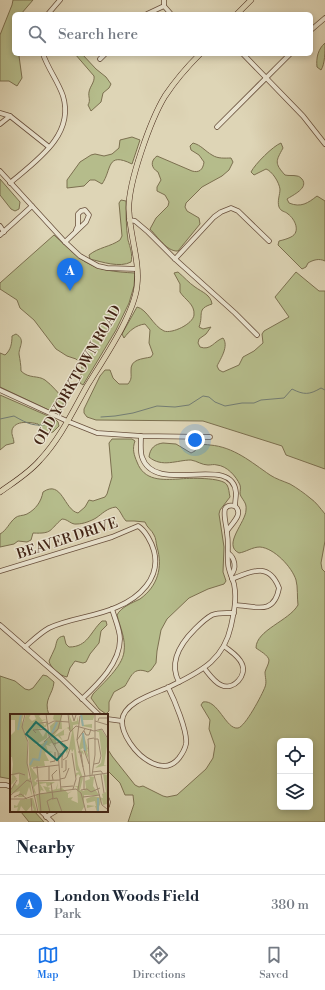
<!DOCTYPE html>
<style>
body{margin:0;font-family:"Libre Bodoni",serif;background:#f6f6f7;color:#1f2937}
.controls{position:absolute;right:12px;bottom:12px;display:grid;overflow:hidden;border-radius:6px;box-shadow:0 2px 6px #0003}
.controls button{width:36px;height:36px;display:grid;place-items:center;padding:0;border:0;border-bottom:1px solid #e0e1e3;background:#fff;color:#1f2937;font:20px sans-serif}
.you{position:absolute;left:195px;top:440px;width:14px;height:14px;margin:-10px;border:3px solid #fff;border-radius:50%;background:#1a73e8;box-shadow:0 0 0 6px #1a73e833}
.badge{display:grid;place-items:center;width:26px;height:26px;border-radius:50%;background:#1a73e8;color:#fff;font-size:13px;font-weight:700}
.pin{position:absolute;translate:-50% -33px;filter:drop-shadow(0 1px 2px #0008)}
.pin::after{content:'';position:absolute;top:21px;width:14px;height:12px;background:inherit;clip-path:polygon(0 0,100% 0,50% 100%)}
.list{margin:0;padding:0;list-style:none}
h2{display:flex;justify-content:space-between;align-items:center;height:52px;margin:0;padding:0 16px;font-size:17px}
h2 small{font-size:13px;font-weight:400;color:#747a83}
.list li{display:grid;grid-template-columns:26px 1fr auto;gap:12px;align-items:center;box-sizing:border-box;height:60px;padding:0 16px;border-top:1px solid #e0e1e3}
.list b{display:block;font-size:15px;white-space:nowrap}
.list p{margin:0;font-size:13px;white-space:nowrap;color:#747a83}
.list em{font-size:13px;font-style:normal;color:#747a83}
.icon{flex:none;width:22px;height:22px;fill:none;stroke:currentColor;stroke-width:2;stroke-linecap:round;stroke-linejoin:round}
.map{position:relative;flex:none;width:325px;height:822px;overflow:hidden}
.search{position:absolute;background:#fff;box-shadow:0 2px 6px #0003;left:12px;right:12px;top:12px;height:44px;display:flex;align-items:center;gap:10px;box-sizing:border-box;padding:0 14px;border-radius:6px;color:#747a83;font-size:15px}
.sheet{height:112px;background:#fff}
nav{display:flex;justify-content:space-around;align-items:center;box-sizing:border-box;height:56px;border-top:1px solid #e0e1e3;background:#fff;font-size:11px;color:#747a83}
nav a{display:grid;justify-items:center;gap:2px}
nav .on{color:#1a73e8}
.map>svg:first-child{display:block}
.green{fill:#b5bc8b;stroke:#7c7050;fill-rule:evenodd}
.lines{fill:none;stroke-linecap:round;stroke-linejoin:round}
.stream{stroke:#737d74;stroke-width:1}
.minor-casing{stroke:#69503d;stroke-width:5.5}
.major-casing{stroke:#422415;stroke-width:6}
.minor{stroke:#eae4d0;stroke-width:4}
.major{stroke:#ded5b6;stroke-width:5}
.labels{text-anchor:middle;stroke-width:3;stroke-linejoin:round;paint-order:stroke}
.street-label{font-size:14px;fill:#422415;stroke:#eae4d0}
.inset-river{fill:none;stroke:#94b8b3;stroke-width:2}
.inset-road{fill:none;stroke:#a08e76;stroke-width:1}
.view{fill:#0f766e;fill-opacity:0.15;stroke:#0f766e;stroke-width:2}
.inset-edge{fill:none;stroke:#422415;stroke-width:2}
</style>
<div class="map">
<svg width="325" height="822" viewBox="0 0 325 822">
<rect width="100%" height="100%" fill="#ded5b6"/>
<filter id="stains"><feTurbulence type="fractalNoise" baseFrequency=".005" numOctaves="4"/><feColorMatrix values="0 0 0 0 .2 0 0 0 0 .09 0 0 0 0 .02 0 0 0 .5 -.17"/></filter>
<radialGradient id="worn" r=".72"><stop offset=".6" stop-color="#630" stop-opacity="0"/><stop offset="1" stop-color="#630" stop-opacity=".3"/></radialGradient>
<!-- green -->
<g class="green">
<path d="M13 0H33L21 14H14V54H19V56L22 78 17 86 9 81H0V35L12 5Z"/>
<path d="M325 43C325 52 325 64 321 70L317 67C316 58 318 49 325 43Z"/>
<path d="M75 54H82L96 69 106 77 111 84 109 88 103 93 101 102 91 111 88 105C91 100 88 97 89 92 90 86 95 82 94 76Z"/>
<path d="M132 137 140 140 132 164C106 151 112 170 102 184L95 180H90L84 186 67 188V180L80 162 91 155 95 154 104 156 112 154 119 148 120 140Z"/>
<path d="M193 143C201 145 205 151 212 155 218 159 225 158 231 158L233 162 229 170 222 176 202 187 186 203 185 207 187 211 199 218 200 224 178 251C167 252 157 236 150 229L156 218 168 206 169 202 165 195 157 191V187L161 180 158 172C151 168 150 161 157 156L192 171C199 173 203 170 204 162L199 155 191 150 190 146Z"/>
<path d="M281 143 283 148C276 161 274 163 285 175 289 176 293 175 297 176 299 176 301 178 302 179 309 188 293 195 287 199L289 203C301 208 308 203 317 196L325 201V261C319 258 313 260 308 263L306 267 302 269 278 245 279 241C283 240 287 239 291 237 301 232 295 219 288 214 285 211 281 212 279 207 277 201 280 195 280 189 279 182 272 171 266 169L254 175 251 172C255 164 273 146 281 143Z"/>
<path d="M0 179 20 202 19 209 15 211 11 209 0 195Z"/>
<path d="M121 200 126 201C126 214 126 227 128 240 130 247 133 255 131 262 120 268 102 262 90 259L89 255C99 247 110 247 120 240L122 236 119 203Z"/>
<path d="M54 235C85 264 91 271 135 273L134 286 129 303 116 330 83 385 80 383 82 366 79 362 76 359 67 356 56 349 34 320 20 308 17 300 0 289V283Z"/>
<path d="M178 272C184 277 189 283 195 287 202 292 211 295 212 304 196 309 204 314 199 327L203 329 211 327 206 334 199 339 198 343 200 347C211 351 214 341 223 338 229 346 221 358 217 366L219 370 223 372 239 365 243 357 254 351 263 343 262 334 264 331 289 317 275 297 296 272 319 291H325V469L286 455 282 446 203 421 96 420 87 417 84 413V409L100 376 105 370H110L113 378 119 384H128C132 379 131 377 131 371 130 359 142 359 151 357L153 354 149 343 150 330 145 324C136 325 129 331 124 338L122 334 137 307C147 309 153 326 164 331 172 334 193 324 194 315 195 304 185 300 180 292V284L174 273Z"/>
<path d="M16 334C26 340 19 346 19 354 20 360 21 365 21 371 29 379 38 375 45 380 52 385 58 393 64 399L62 409 53 412 0 387V353L5 355C11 350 12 343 12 336Z"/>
<path d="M0 395 55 419 58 422 59 426 53 432 45 434 38 424C30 422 15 420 12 430 11 435 14 438 14 443L6 445 0 450Z"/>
<path d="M112 439H132L135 441C132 449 134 455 137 462 144 481 162 480 179 479 188 478 223 477 227 485 229 488 229 493 230 497L220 510 219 514 224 547 223 572 226 581 224 584 208 589 189 598 167 619 161 630 157 651 156 663 151 670 148 672C133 666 131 677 125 686L114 692 109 702V711L106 714 99 709 91 698 93 694C103 683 122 667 124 652 126 639 120 627 117 615 121 607 132 603 140 599 158 586 163 567 157 547 156 543 156 538 154 535 152 530 147 528 145 522L134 521H126C122 517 121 511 116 507 107 508 102 514 96 518 91 521 83 524 77 524 71 525 68 519 62 519 49 530 53 534 33 533L31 540 27 542 18 541 14 544 0 547V534C7 530 9 523 15 518 18 515 23 516 27 514 36 509 41 502 43 492 62 479 64 510 78 513L85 507 89 500 93 501 105 497 107 494 112 477 109 443Z"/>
<path d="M163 443 176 444 191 453 195 451C197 444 203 444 210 445 234 447 251 462 270 475 276 479 283 481 290 484 297 488 304 493 310 498 316 502 320 508 325 514V541L321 563 322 569 325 572V822H128L134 804 133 795H125L120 783 107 770V748L112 756 135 785 139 787 143 786 163 796 167 797 177 795 206 769 213 758 215 746 209 729 210 720 201 705 203 702C218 699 226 730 238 728 245 727 262 695 265 687 267 682 265 677 265 672 266 668 269 664 269 660 268 655 260 651 256 648 256 630 289 621 298 605 297 598 298 587 296 580 292 567 274 548 260 547 252 547 246 552 239 553 222 545 246 522 246 510 247 502 242 500 240 494 240 490 241 488 240 485 236 476 227 466 217 465 214 464 211 465 208 465 202 465 197 461 191 460 177 460 162 468 149 457 150 448 155 444 163 443ZM280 741H310V807H280Z"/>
<path d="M102 621H106L107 625 101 631 99 643 90 654 86 662 83 663 75 661 70 668 67 677C60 676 50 667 49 661 51 657 53 652 55 648 57 642 56 637 64 636L66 644 69 647C88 647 90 632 102 621Z"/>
<path d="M43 675 47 676 54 682C53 695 43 699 49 715H11V779L0 777V676L15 681 25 689 29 690 33 688Z"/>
<path d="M21 811H34L44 822H29L21 812Z"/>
</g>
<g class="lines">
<!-- stream -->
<g class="stream">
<path d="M101 417 115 416 133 413 157 406 175 407 189 405 203 396 209 397 215 402 225 406 242 403H254L261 400 284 398 292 389C304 395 309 395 321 388L325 390"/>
<path d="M0 419 14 416C28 424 34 427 50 424"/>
</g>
<!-- minor casing -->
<g class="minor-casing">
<g id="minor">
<path d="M164 0V6L171 14"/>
<path d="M48 14 60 0"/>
<path d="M147 14 164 6"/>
<path d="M311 30 325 18"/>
<path d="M243 54 303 116 325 144"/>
<path d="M100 59 105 54"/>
<path d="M0 113 10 116 0 124"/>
<path d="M10 116 49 147"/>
<path d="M217 127 290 54"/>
<path d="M0 171 65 242 80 256 98 266 107 268 137 269"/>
<path d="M10 183C36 161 75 135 63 96 58 81 48 69 43 54"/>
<path d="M129 220 135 221 148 232 175 259 235 313 257 335"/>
<path d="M0 226 4 232"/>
<path d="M0 235 32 206"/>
<path d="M65 242 86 222 89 215 85 210 81 211 78 214V226L76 230"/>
<path d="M175 259 214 217 221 212 231 208 238 211 269 241"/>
<path d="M0 390 67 421 97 433 141 436 210 437"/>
<path d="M141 436C141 443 140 451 142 457 155 497 233 452 236 493 236 497 235 502 235 506 244 514 232 523 227 531"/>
<path d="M228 553C235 558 237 568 231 575"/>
<path d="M0 571 112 537 138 526C145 530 152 543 154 551 161 578 139 598 117 607 95 617 70 618 49 628 40 633 32 641 25 647"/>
<path d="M232 579C252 571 269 562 279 588 274 616 255 606 235 605"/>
<path d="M0 625 62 679 99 715"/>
<path d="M204 668C209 674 214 682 221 685 234 691 247 675 242 664 239 656 230 651 224 646"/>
<path d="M179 682C168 662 181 643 195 629 200 624 206 618 212 615 219 612 227 613 234 613"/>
<path d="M168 687C174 699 188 732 186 744 185 749 182 754 179 758 164 777 140 758 130 743 126 737 122 729 122 721 123 702 156 693 169 687 183 680 199 673 211 662 222 652 228 640 231 626 234 612 237 598 234 584 232 577 228 570 228 563 227 553 229 544 227 533 227 528 223 515 225 509 227 505 231 505 235 506"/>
<path d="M82 699C98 684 120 663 120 639 120 630 115 619 112 609"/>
<path d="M107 719 122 721"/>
<path d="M0 785H6L11 787"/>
<path d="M107 799 108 802 107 806"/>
<path d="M41 811 52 822"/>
<path d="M46 817 56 811"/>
</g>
</g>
<!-- major casing -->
<g class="major-casing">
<g id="major">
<path d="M237 14 251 0"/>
<path d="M0 492C14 482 29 473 40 460 60 439 73 411 87 386 103 360 134 315 137 286 140 261 130 236 129 211 127 185 151 119 165 96 175 81 187 67 200 54"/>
</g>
</g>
<!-- minor -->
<use href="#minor" class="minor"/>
<!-- major -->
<use href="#major" class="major"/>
</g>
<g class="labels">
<!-- street labels -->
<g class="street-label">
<text transform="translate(77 375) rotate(-60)" y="5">OLD YORKTOWN ROAD</text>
<text transform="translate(67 538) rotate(-18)" y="5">BEAVER DRIVE</text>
</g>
</g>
<!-- overview -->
<g transform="translate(10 714)">
<rect width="98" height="98" fill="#ded5b6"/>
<path d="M14 0 12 6 17 25 18 65 20 64 22 82 19 73 16 82 14 80V83H8L10 77 0 80 4 68 7 72 9 69V60L4 61 7 65 1 71 3 50 2 43H0V22L5 17V6H1L0 1ZM16 0H21L19 4 22 7 26 5 24 0H32L29 2 32 6 37 5 32 7 35 12 36 9 38 8 36 13 30 14 31 18 29 14 28 15 33 23 38 14 37 24 25 31 32 30 39 24 46 25V32L42 29 39 30 41 32 36 31 38 37 43 38 38 39 37 37 35 39 39 47H34L35 52 21 53 28 63 24 67 28 69 24 73 26 80 24 78 19 51V28L13 11ZM44 0H51L52 15H49L44 22 60 12 59 0 62 8 67 7V3L68 5 69 10 63 11V15L68 51 73 64 70 76 74 77 76 74 75 67 80 65 79 62 84 63 83 72 89 81H74V93L71 98H29L26 81 29 80V68H45L37 73 36 69 30 70 34 77 31 76 30 79H37L33 72 41 74 39 75 40 77 46 75 48 68 47 75 52 74 58 79 62 77 58 80V84L63 83 61 86 68 89 67 73 64 72H68L70 62 68 60 66 63V59L69 58 66 56 64 35 62 38 61 35 58 36 57 40 53 32 55 29 56 34H59L62 18 57 14 54 16V21L59 20 50 22 53 27 48 22 41 24 40 12 46 7 43 5ZM71 0H85L83 6H73V11L82 10V14L72 12ZM91 15 98 26 94 51H97L85 54 91 49 92 43 89 18H86ZM73 18 78 35 77 36 78 37 77 38 78 41V44L73 34 70 36 73 37 74 41 70 37 69 34ZM93 60 98 61V93L97 90 93 91 92 85 87 98 85 92 77 94V91L86 92 85 87 77 89 76 85 83 82 93 84 92 80 96 78ZM23 84 27 98 22 97 24 96 22 91 16 98 11 92 9 98H3L7 97 8 93 4 94V91L7 92 10 86Z" fill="#b5bc8b"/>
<path class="inset-river" d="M71 0 73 12M8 16 11 0M42 19 47 8M73 19 75 37M20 51 23 45 29 46 31 36 37 27M88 84V98"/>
<path class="inset-road" d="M15 0 12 13 18 28 17 49 28 98M36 0 39 22 48 38 51 77M58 0 60 17M62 0 64 7 66 1M70 2 67 26 75 62M85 7 98 11M88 7 89 4H98M23 10 38 8M38 10 44 7 59 8M74 17 76 21H79L81 15M26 19 23 16 36 15M84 25H88L91 42 89 49 84 50M67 26 75 15M34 28 48 15 52 0M50 29 55 35 52 43M43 30 58 26 60 18 66 12 84 17 92 15 98 25M74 36 79 50M68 38H71L73 53M62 39 66 65 63 75M49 40H52V54M53 46 57 43 60 35M40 48 45 47V38M27 52 31 98M23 54 49 51M53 58 56 56V46M82 58 91 57 93 60M98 59V46M0 60V80M91 60 94 79M0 61 9 59 15 61M80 61 78 25 84 24M82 61 85 41V0M84 61 92 91 97 95M74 62V76M50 65 55 64 59 54M43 66 42 61 47 56M26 67 50 66M39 67V52M51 73 63 72M68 76 70 63 98 59M71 76 77 75 81 78 90 74M0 77 7 66M0 82 17 66 21 68M4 83 11 80 17 85M73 83 90 81M21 84 22 98M0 85H14L29 80 66 75 71 79 76 98M42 85 47 84 52 98M40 98 37 87 43 84 41 69"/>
<path class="view" d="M26 8 57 34 47 46 16 20Z"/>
<rect width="98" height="98" class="inset-edge"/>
</g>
<rect width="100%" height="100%" filter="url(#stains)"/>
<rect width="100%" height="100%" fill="url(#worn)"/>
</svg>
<div class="controls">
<button><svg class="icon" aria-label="locate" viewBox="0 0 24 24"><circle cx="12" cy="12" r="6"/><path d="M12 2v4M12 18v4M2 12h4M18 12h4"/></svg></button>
<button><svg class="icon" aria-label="layers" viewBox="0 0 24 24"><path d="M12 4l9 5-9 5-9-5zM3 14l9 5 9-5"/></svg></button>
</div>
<div class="you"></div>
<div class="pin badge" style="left:70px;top:291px">A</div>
<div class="search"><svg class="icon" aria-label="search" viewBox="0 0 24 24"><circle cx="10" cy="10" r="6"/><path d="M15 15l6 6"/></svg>Search here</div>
</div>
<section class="sheet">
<h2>Nearby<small></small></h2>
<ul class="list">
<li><span class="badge">A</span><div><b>London Woods Field</b><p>Park</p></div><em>380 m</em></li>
</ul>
</section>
<nav>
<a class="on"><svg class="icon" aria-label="map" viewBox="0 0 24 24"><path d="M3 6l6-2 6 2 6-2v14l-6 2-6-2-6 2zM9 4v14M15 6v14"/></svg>Map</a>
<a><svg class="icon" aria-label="directions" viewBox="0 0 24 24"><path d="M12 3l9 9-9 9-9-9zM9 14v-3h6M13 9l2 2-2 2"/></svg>Directions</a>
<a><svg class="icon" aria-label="saved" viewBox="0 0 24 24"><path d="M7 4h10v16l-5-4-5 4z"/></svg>Saved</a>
</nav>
